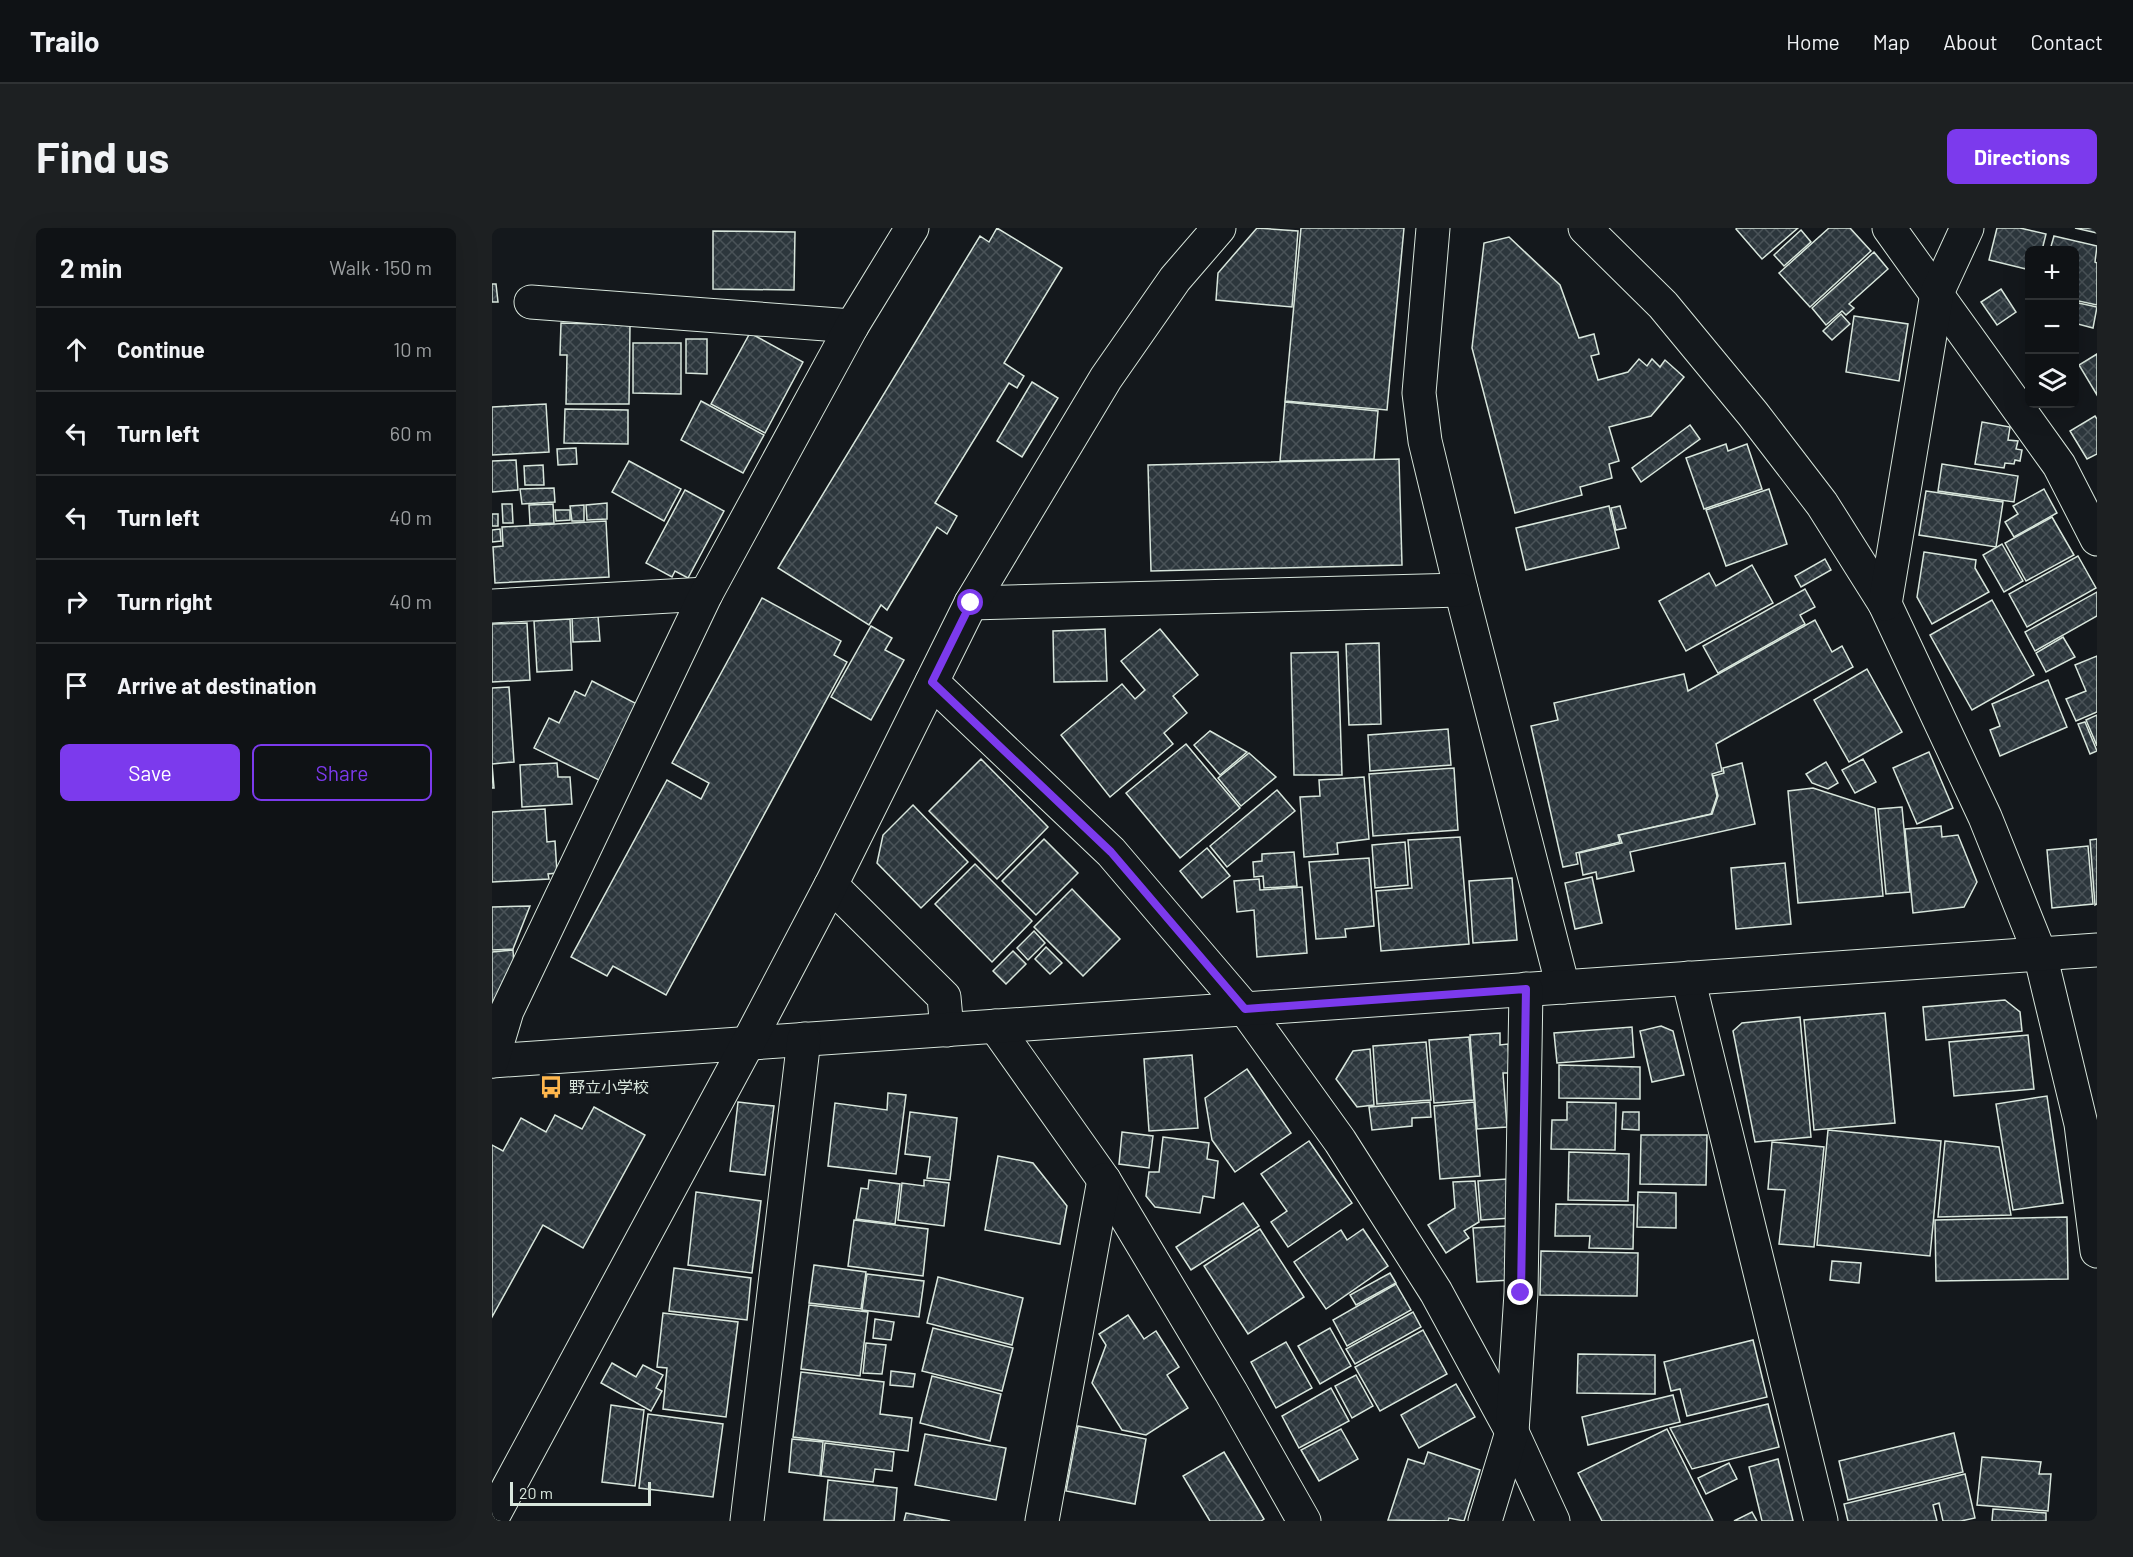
<!DOCTYPE html>
<meta charset="utf-8">
<style>
body{margin:0;font-family:Barlow,"Noto Sans JP",sans-serif;background:#1d2022;color:#f1f3f6}
.controls{position:absolute;right:18px;top:18px;display:grid;overflow:hidden;border-radius:9px;box-shadow:0 6px 24px #0002}
.controls button{width:54px;height:54px;display:grid;place-items:center;padding:0;border:0;border-bottom:2px solid #2f3234;background:#0f1215;color:#f1f3f6;font:30px sans-serif}
.scale{position:absolute;left:18px;bottom:15px;width:141px;box-sizing:border-box;padding-left:6px;border:3px solid #d8e6dc;border-top:0;font-size:16px;line-height:21px;white-space:nowrap;color:#d8e6dc;-webkit-text-stroke:4px #14181c;paint-order:stroke}
.stop{position:absolute;width:18px;height:18px;margin:-14px;border:4px solid #7c3aed;border-radius:50%;background:#fff}
.stop.end{background:#7c3aed;border-color:#fff;box-shadow:0 2px 6px #0008}
.list{margin:0;padding:0;list-style:none}
h2{display:flex;justify-content:space-between;align-items:center;height:78px;margin:0;padding:0 24px;font-size:26px}
h2 small{font-size:20px;font-weight:400;color:#9b9ea0}
.list li{display:grid;grid-template-columns:39px 1fr auto;gap:18px;align-items:center;box-sizing:border-box;height:84px;padding:0 24px;border-top:2px solid #2f3234}
.list b{display:block;font-size:22px;white-space:nowrap}
.list em{font-size:20px;font-style:normal;color:#9b9ea0}
.actions{display:flex;gap:12px;padding:18px 24px}
.actions a{flex:1;padding:14px 0;border:2px solid #7c3aed;border-radius:9px;text-align:center;font-size:21px;color:#7c3aed}
.actions .main{background:#7c3aed;color:#fff}
.icon{flex:none;width:33px;height:33px;fill:none;stroke:currentColor;stroke-width:2;stroke-linecap:round;stroke-linejoin:round}
.map{position:relative;flex:none;width:1605px;height:1293px;overflow:hidden;border-radius:9px}
header{display:flex;align-items:center;gap:36px;box-sizing:border-box;height:84px;padding:0 30px;background:#0f1215;border-bottom:2px solid #2f3234}
header strong{font-size:28px}
nav{display:flex;gap:33px;margin-inline-start:auto;font-size:21px}
.intro{display:flex;align-items:center;justify-content:space-between;box-sizing:border-box;height:144px;padding:0 36px}
h1{margin:0;font-size:42px}
.button{padding:15px 27px;border-radius:9px;background:#7c3aed;color:#fff;font-size:21px;font-weight:700}
main{display:flex;gap:36px;padding:0 36px}
aside{flex:1;background:#0f1215;border-radius:9px;box-shadow:0 6px 24px #0002}
.map>svg:first-child{display:block}
.building{fill:url(#building-cross-hatch);stroke:#d8e6dc;stroke-width:1.5}
.lines{fill:none;stroke-linecap:round;stroke-linejoin:round}
.minor-casing{stroke:#d8e6dc;stroke-width:35}
.minor{stroke:#14181c;stroke-width:33}
.route{stroke:#7c3aed;stroke-width:8}
.labels{text-anchor:middle;stroke-width:4.5;stroke-linejoin:round;paint-order:stroke}
.poi-label{font-size:16px;fill:#d8e6dc;stroke:#14181c;text-anchor:start}
</style>
<header>
<strong>Trailo</strong>
<nav><a>Home</a><a>Map</a><a>About</a><a>Contact</a></nav>
</header>
<div class="intro"><h1>Find us</h1><a class="button">Directions</a></div>
<main>
<aside>
<h2>2 min<small>Walk · 150 m</small></h2>
<ul class="list">
<li><svg class="icon" aria-label="ahead" viewBox="0 0 24 24"><path d="M12 20V5M6 11l6-6 6 6"/></svg><div><b>Continue</b></div><em>10 m</em></li>
<li><svg class="icon" aria-label="left" viewBox="0 0 24 24"><path d="M17 20v-9H6M10 6l-5 5 5 5"/></svg><div><b>Turn left</b></div><em>60 m</em></li>
<li><svg class="icon" aria-label="left" viewBox="0 0 24 24"><path d="M17 20v-9H6M10 6l-5 5 5 5"/></svg><div><b>Turn left</b></div><em>40 m</em></li>
<li><svg class="icon" aria-label="right" viewBox="0 0 24 24"><path d="M7 20v-9h11M14 6l5 5-5 5"/></svg><div><b>Turn right</b></div><em>40 m</em></li>
<li><svg class="icon" aria-label="arrive" viewBox="0 0 24 24"><path d="M6 21V4h12l-3 4 3 4H6"/></svg><div><b>Arrive at destination</b></div></li>
</ul>
<div class="actions"><a class="main">Save</a><a>Share</a></div>
</aside>
<div class="map">
<svg width="1605" height="1293" viewBox="0 0 1605 1293">
<defs>
<pattern id="building-cross-hatch" width="8" height="8" patternUnits="userSpaceOnUse" patternTransform="scale(1.5)"><rect width="8" height="8" fill="#2c363c"/><path d="M0 0l8 8M0 8l8-8" fill="none" stroke="#4a5358"/></pattern>
</defs>
<rect width="100%" height="100%" fill="#14181c"/>
<!-- building -->
<g class="building">
<path d="M505 0 570 40 512 135 532 148 525 160 517 155 443 275 465 288 455 306 445 299 395 382 389 377 377 397 286 340 488 8 497 14Z"/>
<path d="M765 0 806 3 800 79 724 72 726 45Z"/>
<path d="M809 0H912L895 182 793 173Z"/>
<path d="M1245 0H1306L1270 31 1244 1Z"/>
<path d="M1337 0H1358L1379 23 1318 79 1287 45Z"/>
<path d="M1505 0H1528L1554 6 1550 22H1538V42L1497 32Z"/>
<path d="M1583 0H1605V5Z"/>
<path d="M1309 2 1319 14 1292 38 1282 27Z"/>
<path d="M221 3 303 4 302 62 221 61Z"/>
<path d="M1562 8 1605 18 1603 34 1605 35V77L1582 72V22H1558Z"/>
<path d="M1017 9 1068 57 1087 110 1102 106 1107 126 1099 128 1106 152 1136 144 1147 131 1155 138 1160 131 1168 139 1173 132 1192 149 1159 188 1117 199 1127 233 1117 236 1120 250 1088 259 1090 267 1023 285 980 120 992 15Z"/>
<path d="M1382 24 1396 41 1357 76 1362 80 1354 87 1350 83 1334 97 1320 80Z"/>
<path d="M0 56H4L6 74H0Z"/>
<path d="M1509 61 1524 84 1505 97 1489 74Z"/>
<path d="M1582 74 1605 79 1601 100 1582 95Z"/>
<path d="M1349 86 1358 96 1340 112 1331 103Z"/>
<path d="M1362 88 1416 96 1407 153 1354 144Z"/>
<path d="M69 95 138 97 137 176H74L75 127H68Z"/>
<path d="M258 105 311 134 273 205 219 176Z"/>
<path d="M194 111H215V146L194 145Z"/>
<path d="M141 115H189V166L141 165Z"/>
<path d="M1605 126V167L1587 137Z"/>
<path d="M540 154 566 170 530 229 505 213Z"/>
<path d="M209 173 272 207 251 245 189 212Z"/>
<path d="M793 174 886 183 882 231 788 233Z"/>
<path d="M54 176 57 224 0 227V179Z"/>
<path d="M73 181 136 182V216L72 215Z"/>
<path d="M1603 188 1605 191V226L1595 231 1578 203Z"/>
<path d="M1490 194 1518 199 1516 212 1526 213 1524 221 1530 222 1528 233 1523 232 1522 236 1513 235 1512 240 1483 236Z"/>
<path d="M1198 197 1208 211 1149 254 1140 240Z"/>
<path d="M1234 216 1236 223 1255 216 1270 261 1212 281 1194 230Z"/>
<path d="M84 220 85 236 66 237 65 221Z"/>
<path d="M907 231 910 337 659 343 656 237Z"/>
<path d="M24 232 26 262 0 264V233Z"/>
<path d="M137 233 189 261 172 293 120 264Z"/>
<path d="M1450 236 1526 248 1522 274 1446 263Z"/>
<path d="M51 237 52 257H33L32 238Z"/>
<path d="M62 260 63 274 30 276 28 261Z"/>
<path d="M1277 261 1295 316 1234 338 1214 282Z"/>
<path d="M1552 261 1565 285 1522 309 1513 294 1526 286 1521 278Z"/>
<path d="M193 262 232 283 196 350 183 343 180 349 154 335Z"/>
<path d="M1434 263 1511 274 1504 319 1427 307Z"/>
<path d="M115 275V291L95 292 94 277Z"/>
<path d="M10 276H20L21 295H11Z"/>
<path d="M61 276 62 295 38 296 37 277Z"/>
<path d="M92 277V293H80L78 278Z"/>
<path d="M1117 278 1127 320 1034 342 1024 300Z"/>
<path d="M1128 278 1134 300 1124 302 1119 280Z"/>
<path d="M63 282H78V292L64 293Z"/>
<rect x="0" y="286" width="6" height="12"/>
<path d="M1560 289 1582 327 1534 353 1513 315Z"/>
<path d="M114 293 117 349 3 355 1 319 11 318 10 299Z"/>
<path d="M8 301 9 313 0 314V302Z"/>
<path d="M1510 316 1531 353 1512 364 1491 327Z"/>
<path d="M1432 324 1484 332 1483 340 1497 364 1440 396 1425 369Z"/>
<path d="M1586 328 1604 360 1535 399 1517 366Z"/>
<path d="M1333 331 1339 342 1309 359 1303 348Z"/>
<path d="M1260 337 1281 375 1194 423 1167 373 1217 345 1224 358Z"/>
<path d="M1313 361 1323 379 1308 387 1313 396 1226 445 1211 418Z"/>
<path d="M1605 364V388L1543 423 1533 404Z"/>
<path d="M270 370 349 413 342 427 355 434 174 767 121 738 115 748 79 729 175 552 209 571 217 555 180 535Z"/>
<path d="M1500 372 1542 447 1480 482 1438 407Z"/>
<path d="M106 388 108 413 81 414 80 389Z"/>
<path d="M78 391 80 442 45 444 42 393Z"/>
<path d="M1323 392 1340 424 1350 418 1361 439 1224 516 1230 543 1220 546 1225 568 1219 586 1126 607 1128 614 1084 625 1086 636 1071 639 1039 498 1066 492 1062 475 1192 446 1196 463Z"/>
<path d="M35 395 38 452 0 454V396Z"/>
<path d="M379 398 400 410 393 422 412 432 379 492 339 469Z"/>
<path d="M613 401 615 453 562 454 561 403Z"/>
<path d="M668 401 706 447 681 468 695 485 672 505 681 516 618 569 569 507 630 456 643 471 653 462 629 433Z"/>
<path d="M1571 409 1583 429 1554 444 1544 425Z"/>
<path d="M887 415 889 496 857 497 854 416Z"/>
<path d="M846 424 850 547H802L799 425Z"/>
<path d="M1605 428V484L1584 493 1574 471 1594 463 1583 437Z"/>
<path d="M1375 441 1410 504 1357 534 1322 472Z"/>
<path d="M1556 452 1575 499 1508 528 1498 502 1508 498 1500 476Z"/>
<path d="M100 453 145 476 109 553 42 520 57 490 67 495 83 463 93 468Z"/>
<path d="M17 459 22 534 0 536 2 560H0V460Z"/>
<path d="M1605 487V518L1594 492Z"/>
<path d="M1593 494 1605 523 1598 526 1586 496Z"/>
<path d="M956 501 959 537 878 543 876 507Z"/>
<path d="M718 503 755 524 728 547 702 517Z"/>
<path d="M694 516 748 580 688 630 634 565Z"/>
<path d="M1437 524 1461 580 1425 596 1401 540Z"/>
<path d="M757 525 784 549 749 578 726 550Z"/>
<path d="M489 531 556 599 505 651 437 583Z"/>
<path d="M1371 531 1384 554 1363 565 1350 542Z"/>
<path d="M1334 534 1346 555 1336 561 1320 555 1314 546Z"/>
<path d="M65 535 66 549H78L80 576 30 579 28 537Z"/>
<path d="M1250 535 1263 596 1138 624 1142 643 1105 651 1104 644 1091 647 1087 625 1130 615 1127 607 1220 586 1226 568 1221 548 1232 545 1231 540Z"/>
<path d="M962 540 966 602 881 608 877 546Z"/>
<path d="M872 549 877 611 845 615 846 626 812 629 808 569 828 568 827 552Z"/>
<path d="M1321 560 1383 580 1391 668 1306 675 1296 563Z"/>
<path d="M785 562 803 583 735 639 718 618Z"/>
<path d="M421 577 476 634 429 680 385 635 391 607Z"/>
<path d="M1410 579 1418 664 1394 666 1386 581Z"/>
<path d="M53 581 55 614 63 613 65 645 56 646 57 651 0 654V584Z"/>
<path d="M1449 598 1450 609 1466 607 1485 654 1472 679 1421 685 1413 601Z"/>
<path d="M968 609 977 716 889 723 884 663 920 660 916 612Z"/>
<path d="M552 611 586 645 544 687 510 653Z"/>
<path d="M1605 611V676L1603 677 1598 612Z"/>
<path d="M913 614 916 657 883 660 880 617Z"/>
<path d="M1596 618 1601 676 1560 680 1555 622Z"/>
<path d="M715 620 738 648 710 670 688 643Z"/>
<path d="M802 624 805 658 772 660 771 648 762 649 761 634 770 633V626Z"/>
<path d="M877 630 882 698 853 701 854 709 824 711 817 634Z"/>
<path d="M1293 635 1299 696 1244 701 1239 640Z"/>
<path d="M483 636 540 693 500 734 443 676Z"/>
<path d="M1100 649 1110 695 1083 701 1073 655Z"/>
<path d="M1020 650 1025 712 981 715 977 653Z"/>
<path d="M767 651 768 662 810 659 815 725 765 729 762 682 745 684 742 653Z"/>
<path d="M580 661 628 711 591 748 542 699Z"/>
<path d="M38 678 21 721 0 722V679Z"/>
<path d="M542 703 553 715 536 732 525 720Z"/>
<path d="M554 719 570 735 558 746 543 731Z"/>
<path d="M21 722 22 738 0 780V724Z"/>
<path d="M521 723 534 736 514 756 501 743Z"/>
<path d="M1513 772 1528 784 1530 803 1434 812 1431 779Z"/>
<path d="M1393 785 1403 895 1322 902 1312 792Z"/>
<path d="M1308 789 1319 909 1263 914 1241 803 1250 795Z"/>
<path d="M1169 798 1181 803 1192 847 1160 854 1148 803Z"/>
<path d="M1140 799 1142 829 1065 835 1062 805Z"/>
<path d="M1008 805V817L1016 816 1018 845H1011L1015 899 985 901 978 807Z"/>
<path d="M1536 807 1542 861 1462 868 1457 814Z"/>
<path d="M977 809 982 872 942 875 937 812Z"/>
<path d="M934 814 939 872 885 876 881 818Z"/>
<path d="M878 821 882 877 865 879 844 851 861 823Z"/>
<path d="M700 827 706 900 657 903 652 831Z"/>
<path d="M1067 837 1148 839V871L1067 870Z"/>
<path d="M755 841 799 905 743 944 720 912 713 870Z"/>
<path d="M396 865 414 867 404 946 336 938 343 875 395 882Z"/>
<path d="M1555 868 1571 975 1521 982 1504 876Z"/>
<path d="M246 874 282 878 273 947 238 943Z"/>
<path d="M938 874 939 889 920 890V898L880 902 877 879Z"/>
<path d="M982 874 988 948 948 951 942 878Z"/>
<path d="M1075 874 1124 875 1123 922 1059 921 1060 892H1075Z"/>
<path d="M102 879 153 907 91 1020 51 997 0 1089V917L11 923 29 890 54 904 63 887 90 901Z"/>
<path d="M418 884 465 890 458 952 435 950 438 929 413 926Z"/>
<path d="M1131 884H1147V902L1130 901Z"/>
<path d="M1336 902 1449 913 1438 1028 1325 1017Z"/>
<path d="M630 904 661 908 657 940 627 936Z"/>
<path d="M1149 907H1215L1214 957 1148 956Z"/>
<path d="M671 909 717 915 715 931 726 933 722 970 711 968 708 985 663 979 654 968 657 944H667Z"/>
<path d="M817 913 860 975 796 1019 779 994 795 983 769 946Z"/>
<path d="M1453 913 1507 919 1519 987 1446 989Z"/>
<path d="M1280 914 1332 919 1322 1019 1287 1016 1293 962 1276 961Z"/>
<path d="M1077 924 1137 926 1136 973 1076 972Z"/>
<path d="M506 928 541 935 575 978 568 1016 493 1002Z"/>
<path d="M1015 951 1019 990 989 992 986 953Z"/>
<path d="M377 952 408 956 403 996 364 991 369 960 376 961Z"/>
<path d="M432 952 457 955 452 998 406 992 410 955 432 958Z"/>
<path d="M983 953 987 994 972 1003 977 1010 954 1025 936 997 963 980 961 954Z"/>
<path d="M204 964 269 973 260 1045 196 1037Z"/>
<path d="M1146 964 1184 965V1000L1145 999Z"/>
<path d="M751 975 767 998 699 1042 684 1019Z"/>
<path d="M1064 976 1142 977 1141 1021 1097 1020 1098 1008H1063Z"/>
<path d="M1575 989 1576 1051 1444 1053 1443 992Z"/>
<path d="M362 992 436 1001 431 1048 356 1038Z"/>
<path d="M1015 998 1019 1052 985 1054 981 1000Z"/>
<path d="M768 1001 812 1069 756 1106 712 1038Z"/>
<path d="M871 1001 896 1038 834 1081 802 1034 849 1002 855 1012Z"/>
<path d="M1049 1023 1146 1025 1145 1068 1048 1067Z"/>
<path d="M1340 1033 1369 1035 1367 1055 1338 1052Z"/>
<path d="M322 1037 374 1044 369 1081 317 1075Z"/>
<path d="M182 1040 259 1050 255 1092 177 1083Z"/>
<path d="M898 1045 904 1055 864 1077 858 1067Z"/>
<path d="M375 1046 432 1053 427 1089 370 1082Z"/>
<path d="M446 1049 531 1070 520 1117 435 1095Z"/>
<path d="M904 1056 919 1082 855 1118 841 1092Z"/>
<path d="M317 1077 376 1084 368 1148 309 1141Z"/>
<path d="M921 1084 929 1099 863 1136 854 1121Z"/>
<path d="M171 1085 246 1094 234 1189 171 1181 175 1140 165 1139Z"/>
<path d="M636 1087 652 1111 664 1103 687 1139 675 1147 696 1180 654 1207 630 1202 600 1155 614 1117 607 1106Z"/>
<path d="M383 1091 402 1094 399 1112 381 1110Z"/>
<path d="M441 1100 521 1120 510 1163 430 1143Z"/>
<path d="M838 1100 859 1138 828 1156 806 1118Z"/>
<path d="M931 1102 955 1146 888 1183 863 1139Z"/>
<path d="M1261 1112 1275 1169 1195 1188 1188 1161 1179 1163 1172 1134Z"/>
<path d="M794 1114 820 1160 784 1180 759 1134Z"/>
<path d="M374 1115 394 1117 390 1146 371 1145Z"/>
<path d="M1086 1126 1163 1127V1166L1085 1165Z"/>
<path d="M120 1135 144 1149 151 1137 171 1147 164 1160 170 1163 159 1183 109 1155Z"/>
<path d="M399 1143 423 1146 421 1159 398 1157Z"/>
<path d="M309 1144 392 1154 388 1186 420 1190 416 1223 301 1209Z"/>
<path d="M864 1147 881 1178 860 1190 843 1158Z"/>
<path d="M440 1148 509 1166 498 1213 428 1195Z"/>
<path d="M964 1156 983 1189 927 1220 909 1187Z"/>
<path d="M839 1160 857 1193 807 1220 790 1188Z"/>
<path d="M1181 1167 1188 1194 1096 1217 1090 1189Z"/>
<path d="M1276 1176 1287 1219 1200 1241 1178 1200Z"/>
<path d="M119 1177 152 1182 143 1258 110 1254Z"/>
<path d="M156 1186 231 1196 221 1269 147 1260Z"/>
<path d="M586 1198 654 1211 643 1276 574 1263Z"/>
<path d="M849 1201 866 1231 827 1253 809 1222Z"/>
<path d="M1175 1201 1221 1293H1110L1086 1245Z"/>
<path d="M1462 1205 1471 1244 1356 1272 1347 1233Z"/>
<path d="M433 1206 514 1220 504 1272 423 1257Z"/>
<path d="M300 1211 331 1214 328 1248 297 1244Z"/>
<path d="M333 1215 402 1224 400 1243 383 1241 381 1254 329 1248Z"/>
<path d="M732 1224 772 1291 769 1293H718L691 1248Z"/>
<path d="M936 1224 988 1242 972 1293 957 1290 956 1293 896 1292 916 1231 932 1236Z"/>
<path d="M1490 1229 1549 1234 1547 1246H1559L1556 1283 1485 1277Z"/>
<path d="M1286 1231 1301 1293H1270L1257 1239Z"/>
<path d="M1237 1235 1245 1251 1214 1266 1206 1250Z"/>
<path d="M1473 1246 1483 1290 1469 1293H1451L1447 1275 1441 1277 1445 1293H1356L1352 1276Z"/>
<path d="M336 1252 405 1260 402 1293 332 1292Z"/>
<path d="M1501 1281 1554 1285V1293H1500Z"/>
<path d="M1260 1284 1265 1293H1242Z"/>
<path d="M414 1285 458 1293H412Z"/>
</g>
<g class="lines">
<!-- minor casing -->
<g class="minor-casing">
<g id="minor">
<path d="M941 0 927 165 933 213 969 362 1071 759"/>
<path d="M1093 0 1171 77 1261 186 1330 276 1393 376 1493 589 1548 726 1589 896 1605 1023"/>
<path d="M1397 0 1567 237 1605 311"/>
<path d="M39 74 360 98"/>
<path d="M479 375 969 362"/>
<path d="M1393 376 1445 65 1475 0"/>
<path d="M0 378 214 366"/>
<path d="M440 454 619 624 753 781 848 913 944 1064 1020 1204 1061 1293"/>
<path d="M339 657 452 769 455 802"/>
<path d="M1196 750 1329 1293"/>
<path d="M503 798 612 952 739 1164 812 1293"/>
<path d="M0 833 1605 722"/>
<path d="M0 833 15 783 214 366 360 98 420 0"/>
<path d="M0 1290 256 815 339 657 479 375 614 150 683 51 727 0"/>
<path d="M255 1293 312 811"/>
<path d="M550 1293 612 952"/>
<path d="M993 1293 1020 1204 1029 1065 1034 761"/>
</g>
</g>
<!-- minor -->
<use href="#minor" class="minor"/>
</g>
<g class="lines">
<!-- route -->
<path class="route" d="M479 375 440 454 619 624 753 781 1034 761 1029 1065"/>
</g>
<!-- icons -->
<defs>
<g id="bus-bare" transform="scale(1.8)"><path d="M-5-6H5V4H4V6H2V4H-2V6H-4V4H-5ZM-3.5-4V0h7V-4ZM-3.5 1.2v1.5H-2V1.2ZM2 1.2v1.5H3.5V1.2Z" fill="#ffb74d" stroke="#14181c" stroke-width="2.5" paint-order="stroke"/></g>
</defs>
<g fill-rule="evenodd">
<use href="#bus-bare" x="59" y="859"/>
</g>
<g class="labels">
<!-- poi labels -->
<g class="poi-label">
<text x="77" y="865">野立小学校</text>
</g>
</g>
</svg>
<div class="controls">
<button>+</button>
<button>−</button>
<button><svg class="icon" aria-label="layers" viewBox="0 0 24 24"><path d="M12 4l9 5-9 5-9-5zM3 14l9 5 9-5"/></svg></button>
</div>
<div class="scale">20 m</div>
<div class="stop" style="left:479px;top:375px"></div>
<div class="stop end" style="left:1029px;top:1065px"></div>
</div>
</main>
